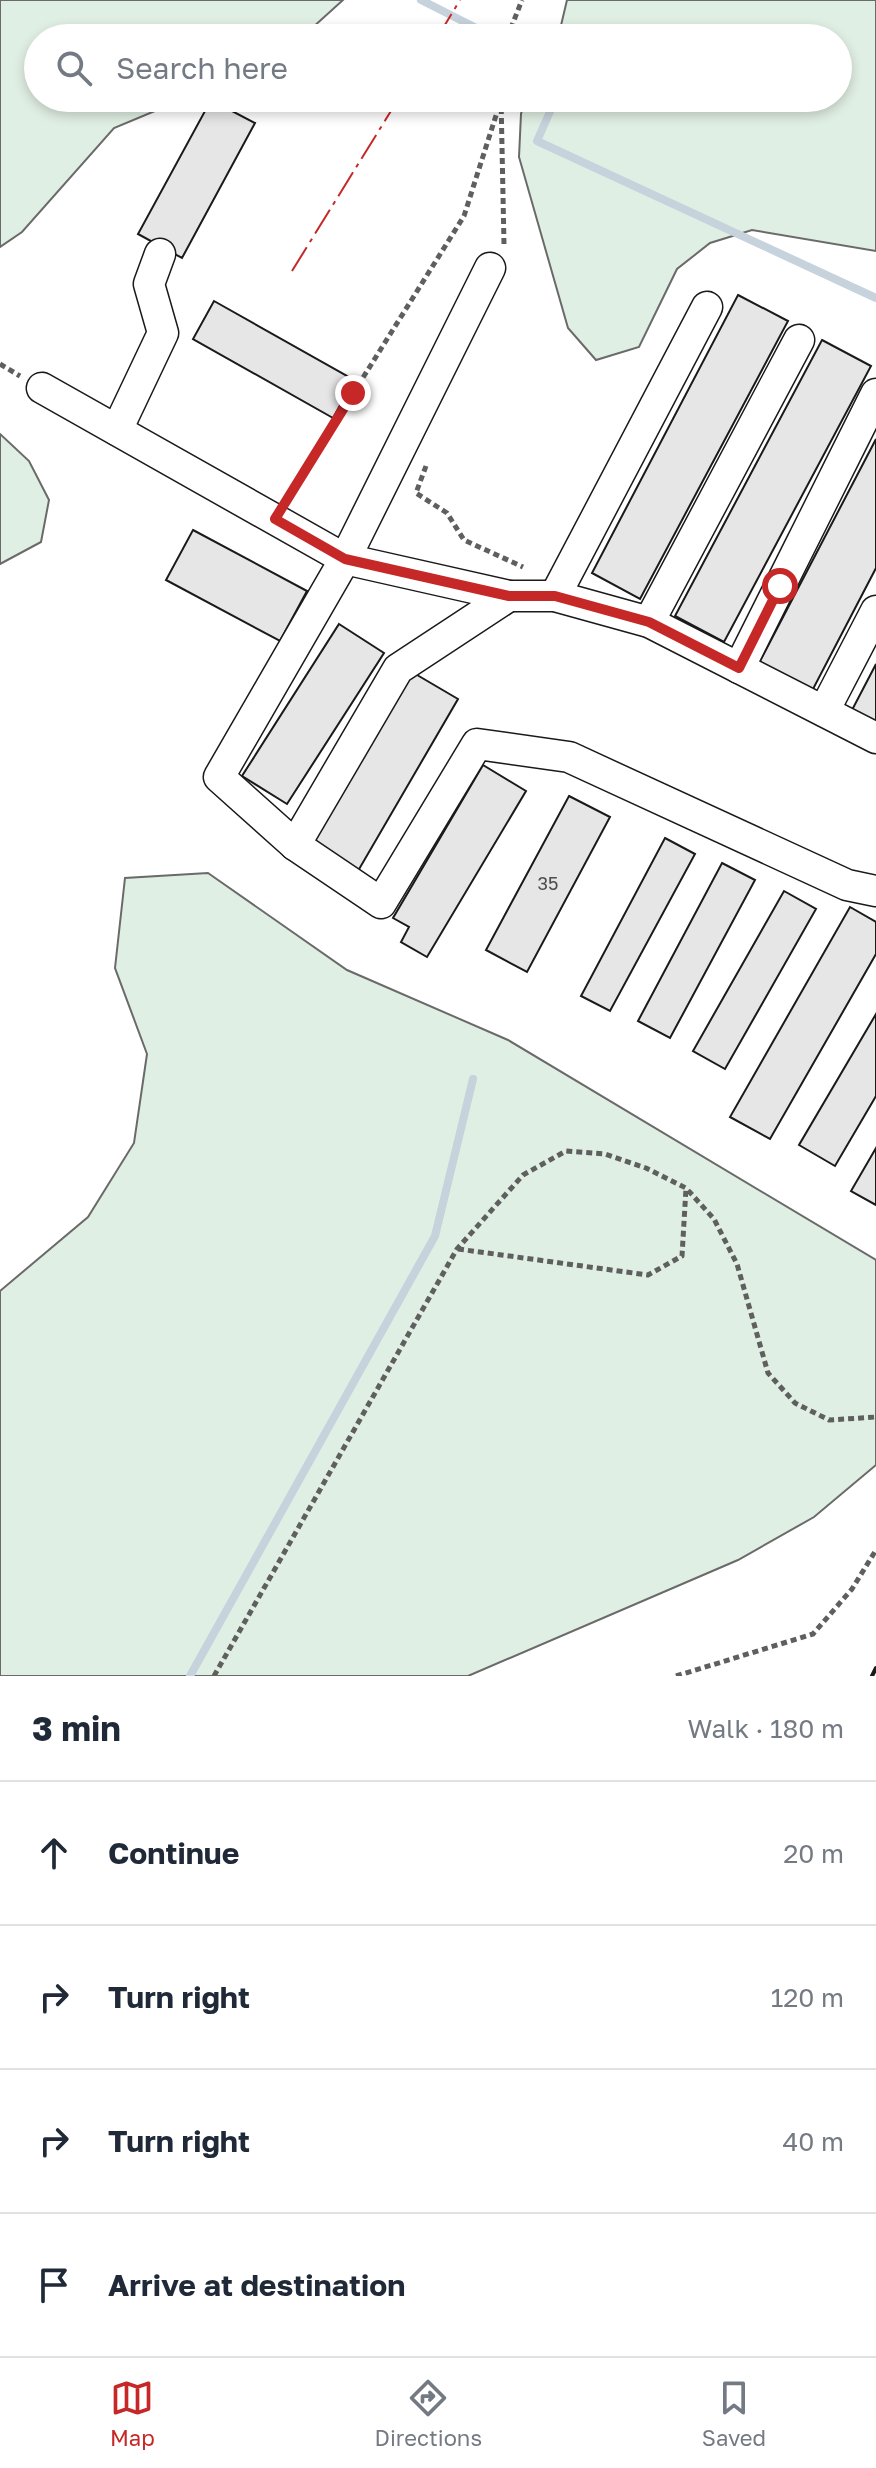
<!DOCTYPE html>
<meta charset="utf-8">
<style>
body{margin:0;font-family:"Golos Text",sans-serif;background:#f2f2f3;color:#1f2937}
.stop{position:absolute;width:24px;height:24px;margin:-18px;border:6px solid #c62828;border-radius:50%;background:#fff}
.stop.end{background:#c62828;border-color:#fff;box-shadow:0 2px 8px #0008}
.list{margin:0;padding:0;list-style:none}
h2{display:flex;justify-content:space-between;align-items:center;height:104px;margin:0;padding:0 32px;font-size:34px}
h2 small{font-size:26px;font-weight:400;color:#747a83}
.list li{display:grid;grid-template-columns:52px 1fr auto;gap:24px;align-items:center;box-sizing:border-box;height:144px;padding:0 32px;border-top:2px solid #e0e1e3}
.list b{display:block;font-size:30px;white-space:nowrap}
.list em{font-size:26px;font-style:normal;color:#747a83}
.icon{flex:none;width:44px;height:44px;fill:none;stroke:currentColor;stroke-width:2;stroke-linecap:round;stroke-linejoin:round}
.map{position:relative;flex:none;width:876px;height:1676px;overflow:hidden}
.search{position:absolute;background:#fff;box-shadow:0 4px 12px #0003;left:24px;right:24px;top:24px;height:88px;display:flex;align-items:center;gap:20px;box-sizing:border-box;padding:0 28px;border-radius:44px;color:#747a83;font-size:30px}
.sheet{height:680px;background:#fff}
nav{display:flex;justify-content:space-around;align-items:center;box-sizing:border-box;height:112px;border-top:2px solid #e0e1e3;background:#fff;font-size:22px;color:#747a83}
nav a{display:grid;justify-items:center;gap:4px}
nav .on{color:#c62828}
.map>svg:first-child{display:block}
.green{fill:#e0efe3;stroke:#6a6a6a;stroke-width:2}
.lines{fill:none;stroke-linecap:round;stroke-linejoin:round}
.stream{stroke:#c6d2dc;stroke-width:8}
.building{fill:#e6e6e6;stroke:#1a1a1a;stroke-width:2}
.minor-casing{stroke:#1a1a1a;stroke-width:33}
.path{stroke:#5f5f5f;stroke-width:5;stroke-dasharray:6 4;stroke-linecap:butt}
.minor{stroke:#fff;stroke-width:30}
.wall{stroke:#1a1a1a;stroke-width:4}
.power{stroke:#c62828;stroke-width:2;stroke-dasharray:28 6 4 6;stroke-linecap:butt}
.route{stroke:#c62828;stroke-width:10}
.labels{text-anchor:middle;stroke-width:6;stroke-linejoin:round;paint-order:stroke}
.number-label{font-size:18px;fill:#4d4d4d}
</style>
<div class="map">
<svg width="876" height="1676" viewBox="0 0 876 1676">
<rect width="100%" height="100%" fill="#fff"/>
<!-- green -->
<g class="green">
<path d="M0 0H343L301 38H38V98H186L114 128 22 232 0 247Z"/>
<path d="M567 0H876V251L752 230 710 243 677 269 639 347 596 360 568 328 519 157 521 114 525 98H838V38H558Z"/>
<path d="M0 434 29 461 49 500 41 542 0 564Z"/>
<path d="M208 873 347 970 508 1040 876 1260V1465L814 1517 738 1560 468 1676H0V1291L88 1217 134 1143 147 1054 115 968 125 878Z"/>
</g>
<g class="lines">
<!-- stream -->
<g class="stream">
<path d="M421 0 496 38"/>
<path d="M556 98 537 141 876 298"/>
<path d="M190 1676 435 1236 473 1079"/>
</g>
</g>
<!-- building -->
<g class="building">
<path d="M211 100 255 123 182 258 138 234Z"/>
<path d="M738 295 788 321 640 599 592 573Z"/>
<path d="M214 301 354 380 333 418 193 339Z"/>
<path d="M822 340 871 366 724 642 675 616Z"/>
<path d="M876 439V568L812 691 759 663Z"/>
<path d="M193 530 307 591 280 641 166 580Z"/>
<path d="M339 624 384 653 287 804 242 776Z"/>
<path d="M876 664V723L852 710Z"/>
<path d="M412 672 458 699 358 871 312 844Z"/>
<path d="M483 765 526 791 427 957 401 942 409 927 393 918Z"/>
<path d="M569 796 610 817 527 972 486 950Z"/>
<path d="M665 838 695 854 610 1011 581 996Z"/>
<path d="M722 863 755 880 670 1038 638 1021Z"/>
<path d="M784 891 816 909 725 1069 693 1051Z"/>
<path d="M850 907 876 922V954L770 1139 730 1117Z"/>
<path d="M876 1014V1096L835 1166 799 1145Z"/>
<path d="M876 1148V1205L851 1191Z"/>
</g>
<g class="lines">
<!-- minor casing -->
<g class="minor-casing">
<g id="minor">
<path d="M42 388 345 559 509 596H555L649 622 876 738"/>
<path d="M117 430 163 333 149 284 160 254"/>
<path d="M509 596 398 669 295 845 381 903 477 744 569 757 847 885 876 891"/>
<path d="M555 596 707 307"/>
<path d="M649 622 799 340"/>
<path d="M739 668 876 394"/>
<path d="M824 711 876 611"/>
<path d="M295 845 219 777 345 559 490 268"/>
</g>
</g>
<!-- path -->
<g class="path">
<path d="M507 38 522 0"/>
<path d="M501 98 504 244"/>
<path d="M0 364 20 376"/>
<path d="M426 466 416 493 447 513 464 540 523 567"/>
<path d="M289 496 464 216 499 106"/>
<path d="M458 1249 648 1275 682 1256 686 1188"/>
<path d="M214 1676 457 1249 523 1175 566 1151 605 1154 646 1168 686 1188 714 1219 737 1264 768 1373 795 1403 829 1420 876 1417"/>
<path d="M676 1676 813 1634 852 1589 876 1550"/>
</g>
<!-- minor -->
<use href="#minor" class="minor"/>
<!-- wall -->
<path class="wall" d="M872 1676 876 1668"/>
<!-- power -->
<g class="power">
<path d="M437 38 460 0"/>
<path d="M292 271 399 98"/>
</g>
</g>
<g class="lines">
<!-- route -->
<path class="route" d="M353 393 275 519 345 559 509 596H555L649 622 739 668 780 586"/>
</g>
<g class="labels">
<!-- number labels -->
<g class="number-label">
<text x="548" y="890">35</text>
</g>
</g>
</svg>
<div class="stop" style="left:780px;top:586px"></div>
<div class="stop end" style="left:353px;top:393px"></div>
<div class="search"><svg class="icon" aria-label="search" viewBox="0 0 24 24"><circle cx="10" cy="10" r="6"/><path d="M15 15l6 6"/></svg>Search here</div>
</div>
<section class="sheet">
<h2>3 min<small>Walk · 180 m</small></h2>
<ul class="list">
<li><svg class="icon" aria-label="ahead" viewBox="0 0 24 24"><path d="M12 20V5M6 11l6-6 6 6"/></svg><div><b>Continue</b></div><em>20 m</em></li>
<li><svg class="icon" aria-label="right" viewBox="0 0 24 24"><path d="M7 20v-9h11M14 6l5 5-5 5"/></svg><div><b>Turn right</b></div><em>120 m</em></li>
<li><svg class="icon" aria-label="right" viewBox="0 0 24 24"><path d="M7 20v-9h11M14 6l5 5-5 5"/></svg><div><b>Turn right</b></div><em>40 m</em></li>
<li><svg class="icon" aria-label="arrive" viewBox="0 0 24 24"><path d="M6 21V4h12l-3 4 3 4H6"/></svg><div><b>Arrive at destination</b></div></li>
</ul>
</section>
<nav>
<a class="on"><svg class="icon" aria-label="map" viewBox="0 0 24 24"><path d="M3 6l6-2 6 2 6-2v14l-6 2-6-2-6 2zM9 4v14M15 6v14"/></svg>Map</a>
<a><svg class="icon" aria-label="directions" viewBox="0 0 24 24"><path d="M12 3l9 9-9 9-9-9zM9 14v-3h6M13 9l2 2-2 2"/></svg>Directions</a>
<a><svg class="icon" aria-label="saved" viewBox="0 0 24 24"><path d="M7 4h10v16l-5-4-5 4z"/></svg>Saved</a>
</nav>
